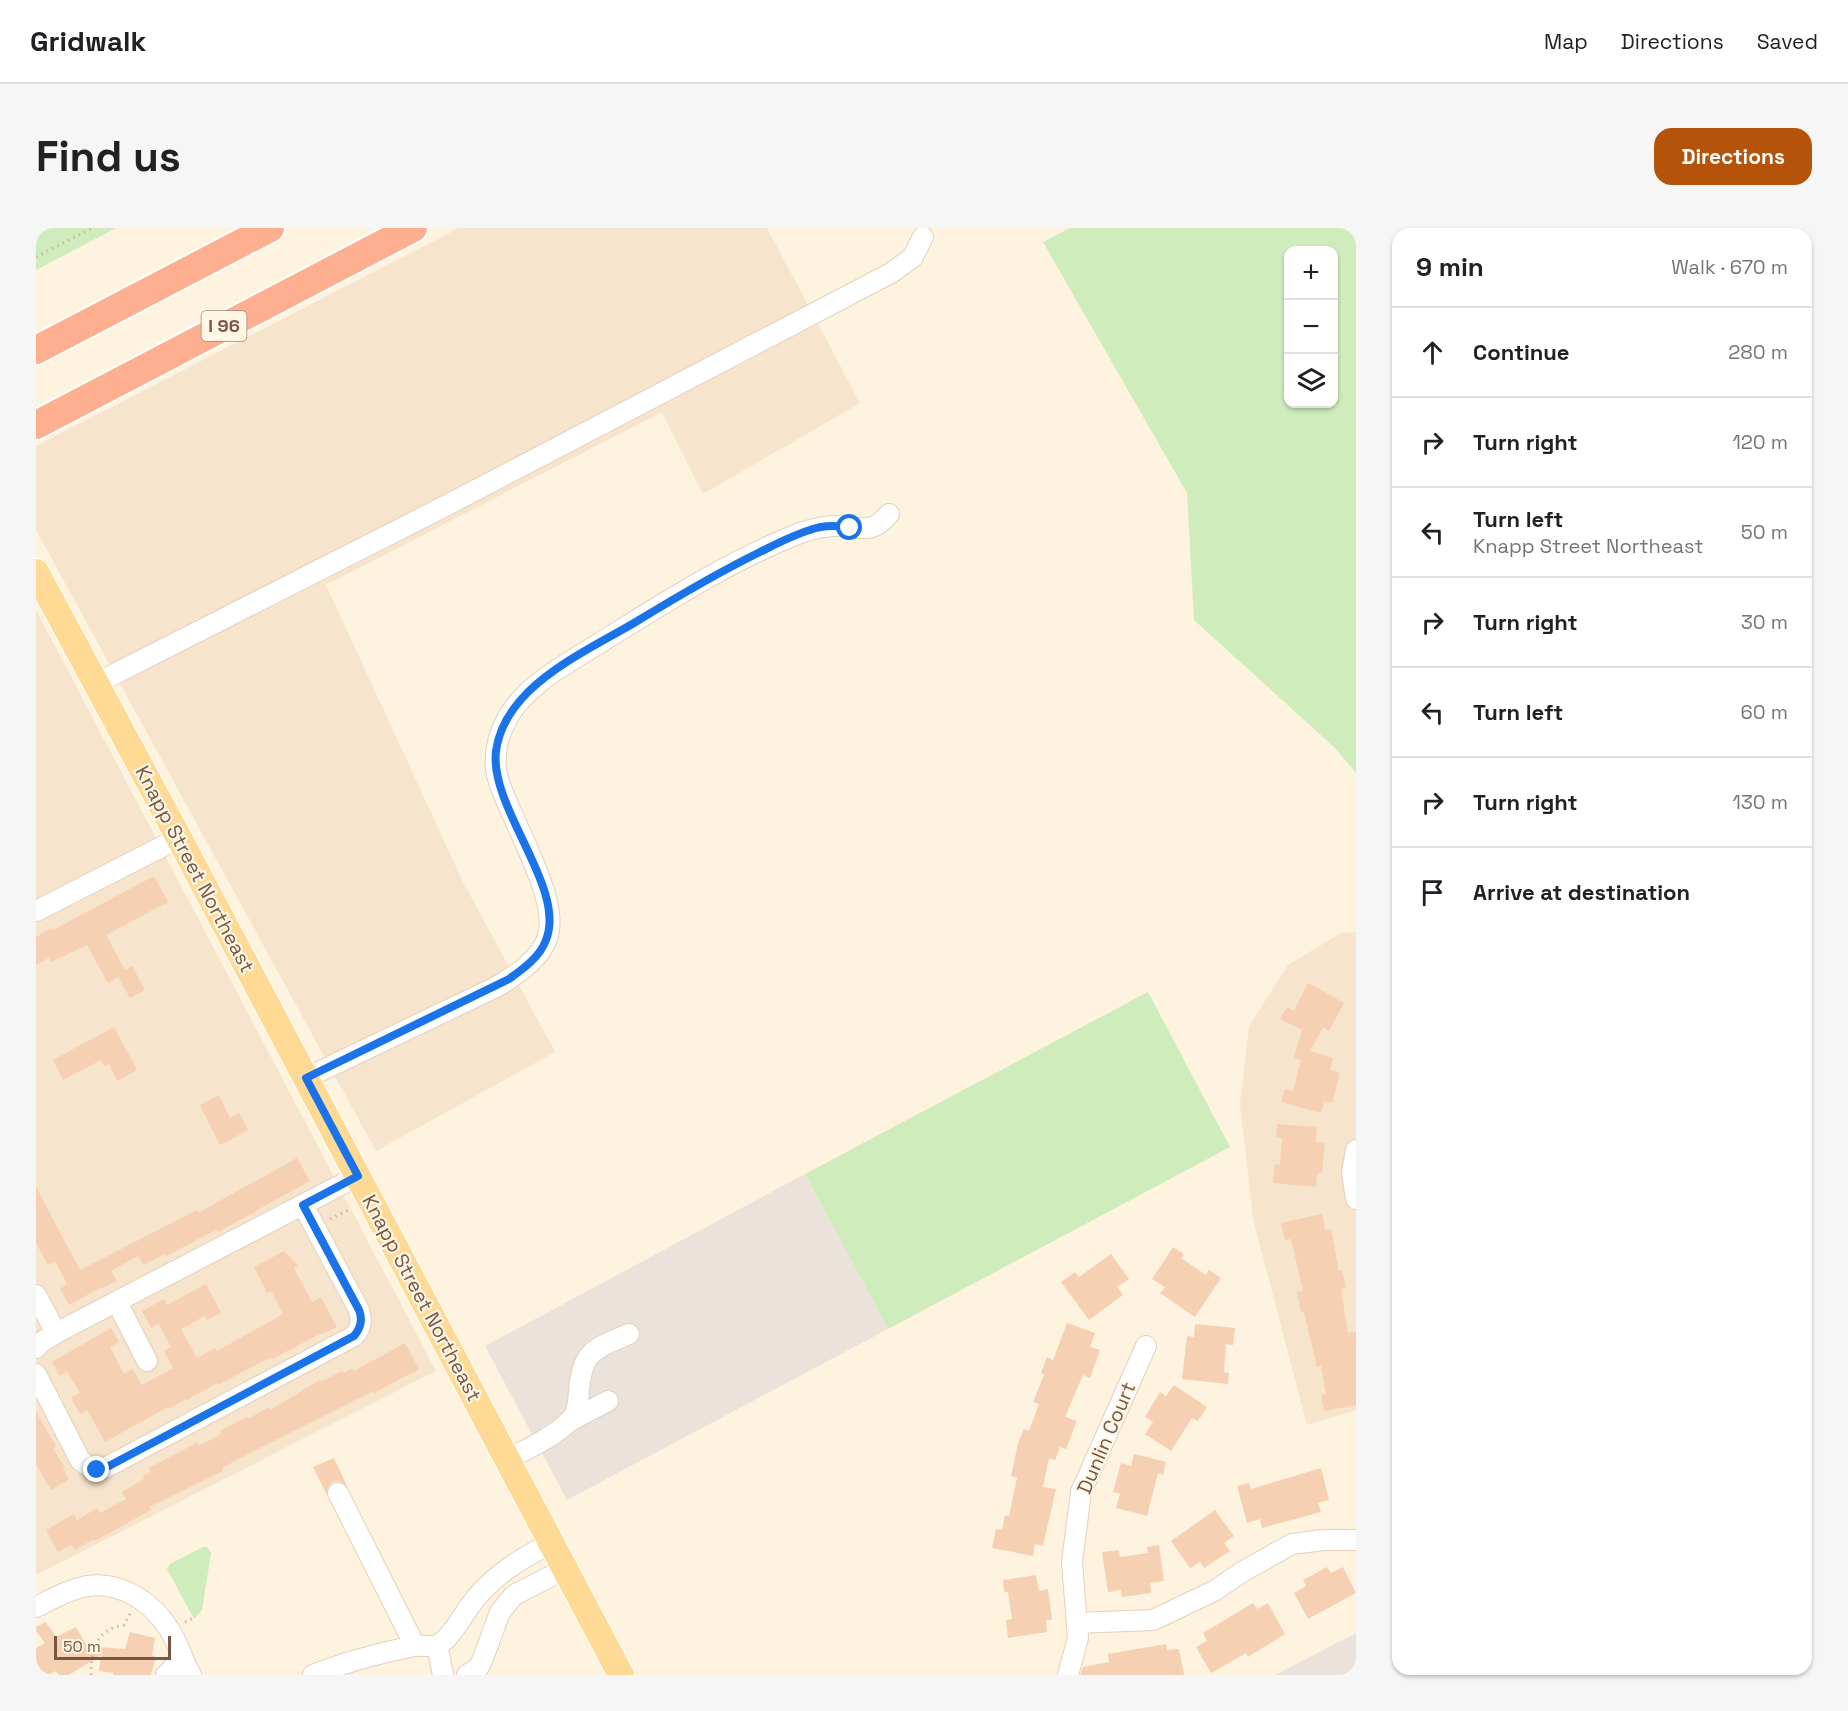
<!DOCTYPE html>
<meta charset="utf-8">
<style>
body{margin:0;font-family:"Space Grotesk",sans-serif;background:#f6f6f6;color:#202124}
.controls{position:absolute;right:18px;top:18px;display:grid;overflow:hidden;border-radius:12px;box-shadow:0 2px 4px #0004}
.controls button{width:54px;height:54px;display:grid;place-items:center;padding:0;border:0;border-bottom:2px solid #e0e0e0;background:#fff;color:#202124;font:30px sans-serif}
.scale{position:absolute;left:18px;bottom:15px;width:117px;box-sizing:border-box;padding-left:6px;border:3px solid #765744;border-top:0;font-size:16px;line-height:21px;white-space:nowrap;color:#765744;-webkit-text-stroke:4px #fff6e6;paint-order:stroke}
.stop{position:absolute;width:18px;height:18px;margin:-14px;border:4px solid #1a73e8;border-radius:50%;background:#fff}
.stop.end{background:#1a73e8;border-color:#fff;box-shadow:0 2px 6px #0008}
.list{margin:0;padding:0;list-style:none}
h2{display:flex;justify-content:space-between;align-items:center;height:78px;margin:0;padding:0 24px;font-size:26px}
h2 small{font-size:20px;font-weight:400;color:#757577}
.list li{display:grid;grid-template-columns:39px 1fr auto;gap:18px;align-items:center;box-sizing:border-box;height:90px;padding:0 24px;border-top:2px solid #e0e0e0}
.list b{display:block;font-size:22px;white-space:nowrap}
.list p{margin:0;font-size:20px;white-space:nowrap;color:#757577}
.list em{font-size:20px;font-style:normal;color:#757577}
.icon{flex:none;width:33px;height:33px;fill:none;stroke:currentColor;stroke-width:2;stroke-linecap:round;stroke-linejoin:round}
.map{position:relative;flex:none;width:1320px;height:1447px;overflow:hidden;border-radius:18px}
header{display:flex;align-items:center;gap:36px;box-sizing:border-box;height:84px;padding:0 30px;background:#fff;border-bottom:2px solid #e0e0e0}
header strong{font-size:28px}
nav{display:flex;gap:33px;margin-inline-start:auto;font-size:21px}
.intro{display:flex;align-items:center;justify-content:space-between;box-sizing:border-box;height:144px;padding:0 36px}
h1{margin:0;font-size:42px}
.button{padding:15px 27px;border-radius:18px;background:#b45309;color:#fff;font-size:21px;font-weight:700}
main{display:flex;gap:36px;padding:0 36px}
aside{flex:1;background:#fff;border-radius:18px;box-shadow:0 2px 4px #0004}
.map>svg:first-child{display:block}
.residential{fill:#f6e4cc}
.industrial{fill:#ebe3db}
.green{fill:#ceecbc;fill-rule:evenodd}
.building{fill:#f6d0b3}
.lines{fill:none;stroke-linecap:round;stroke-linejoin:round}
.minor-casing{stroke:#e4d0bd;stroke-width:22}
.major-casing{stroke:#fff;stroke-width:28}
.highway-casing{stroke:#fff;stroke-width:32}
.path{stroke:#dab397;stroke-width:3;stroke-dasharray:1.5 4.5;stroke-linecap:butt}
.minor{stroke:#fff;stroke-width:20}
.major{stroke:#ffda94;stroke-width:26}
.highway{stroke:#feaf8f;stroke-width:28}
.route{stroke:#1a73e8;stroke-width:8}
.labels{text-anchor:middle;stroke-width:4.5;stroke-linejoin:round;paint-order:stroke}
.shield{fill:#fff6e6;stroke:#9f8775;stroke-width:1.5}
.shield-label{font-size:18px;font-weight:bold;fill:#765744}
.street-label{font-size:20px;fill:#765744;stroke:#fff6e6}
</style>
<header>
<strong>Gridwalk</strong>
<nav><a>Map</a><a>Directions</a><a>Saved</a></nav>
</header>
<div class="intro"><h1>Find us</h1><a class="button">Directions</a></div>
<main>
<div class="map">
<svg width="1320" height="1447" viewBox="0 0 1320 1447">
<rect width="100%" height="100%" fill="#fef3de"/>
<!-- residential -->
<g class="residential">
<path d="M423 0H731L824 175 667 266 626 184 290 357 427 654 519 824 340 923 0 302V218Z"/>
<path d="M0 382 400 1143 0 1347Z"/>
<path d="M1320 704V1182L1271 1197 1217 991 1204 876 1213 798 1252 737 1305 705Z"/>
</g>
<!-- industrial -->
<g class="industrial">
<path d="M769 946 852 1101 531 1272 449 1118Z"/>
<path d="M1320 1405V1447H1239Z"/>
</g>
<!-- green -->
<g class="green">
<path d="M0 0H80L0 42Z"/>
<path d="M1034 0H1320V545L1299 520 1158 392 1151 265 1007 14ZM1252 22H1298V176H1252Z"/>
<path d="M1112 764 1194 919 852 1101 769 946Z"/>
<path d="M167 1319H171L175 1325 166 1382 158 1391 131 1341 134 1336Z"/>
</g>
<!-- building -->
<g class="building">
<path d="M118 648 132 674 70 707 89 742 96 738 109 762 94 770 82 749 72 755 51 717 15 734 13 730 0 737V709L16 700 17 702Z"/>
<path d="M1272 755 1308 775 1293 803 1287 799 1274 823 1297 830 1294 842 1304 845 1296 875 1288 873 1285 885 1245 874 1249 861 1257 863 1265 832 1258 830 1266 802 1244 791 1251 779 1258 783Z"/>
<path d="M78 799 101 842 81 853 73 836 68 838 65 832 27 852 17 832Z"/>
<path d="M183 867 194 890 203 885 212 902 184 917 164 877Z"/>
<path d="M1241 896 1281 899 1280 914 1289 915 1286 945H1281L1280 959 1237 955 1239 936 1244 937 1246 911 1240 908Z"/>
<path d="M261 930 274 953 182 1004 180 1002 130 1028 129 1026 107 1037 102 1028 75 1043 81 1053 67 1060 66 1059 33 1077 24 1061 31 1056 19 1033 12 1037 0 1015V959L44 1042 161 982 162 985Z"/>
<path d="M1286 986 1289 1002 1295 1001 1303 1043 1306 1042 1310 1059 1305 1061 1312 1105 1320 1103V1177L1288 1183 1285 1167 1290 1166 1285 1138 1281 1139 1268 1084H1265L1261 1064 1267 1063 1255 1011 1249 1012 1245 995Z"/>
<path d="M1137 1019 1148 1026 1145 1030 1170 1047 1173 1042 1185 1050 1159 1089 1124 1065 1129 1059 1116 1051Z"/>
<path d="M248 1023 262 1038 258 1040 276 1074 285 1069 301 1099 287 1106 286 1105 236 1131 235 1129 182 1157 181 1155 150 1173V1171L132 1181V1179L69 1214 51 1182 44 1186 35 1170 44 1165 31 1143 24 1148 16 1134 75 1100 83 1114 74 1119 88 1146 97 1141 106 1157 137 1140 128 1123 135 1119 122 1095 115 1100 106 1083 128 1071 131 1077 170 1056 185 1085 171 1092 169 1088 145 1101 161 1130 179 1120 181 1123 247 1086 235 1063 231 1065 218 1039Z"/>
<path d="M1075 1026 1093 1051 1081 1059 1087 1067 1053 1092 1025 1054 1039 1044 1043 1049Z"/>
<path d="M1031 1095 1059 1105 1054 1119 1064 1122 1054 1150 1047 1147 1029 1189 1041 1193 1030 1221 1024 1219 1019 1232 1013 1230 1007 1259 1020 1261 1007 1318 999 1316 997 1328 956 1320 960 1301 966 1302 969 1287 973 1288 981 1250 975 1248 982 1215 988 1201 993 1203 1003 1176 997 1174 1008 1147 1005 1145 1011 1129 1017 1132Z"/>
<path d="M1159 1096 1199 1100 1197 1117 1190 1116 1188 1144 1193 1145 1192 1156 1146 1151 1151 1108 1158 1109Z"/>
<path d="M369 1115 383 1141 338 1165 337 1163 212 1226 186 1240 187 1243 113 1279 115 1282 59 1313 58 1311 39 1322 36 1317 22 1324 10 1302 38 1286 41 1292 61 1280 64 1285 90 1271 86 1264 108 1251 107 1248 115 1244 113 1240 162 1214 163 1218 185 1206 184 1203 211 1189 212 1191 233 1179 234 1182 284 1152 285 1154 306 1143 308 1145 316 1140 318 1143Z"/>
<path d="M1138 1157 1171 1179 1162 1193 1156 1190 1135 1223 1109 1206 1117 1194 1109 1189 1124 1164 1130 1168Z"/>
<path d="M0 1184 20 1218 17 1220 29 1240 27 1241 33 1251 15 1262 0 1236Z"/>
<path d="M1098 1226 1130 1234 1127 1247 1122 1245 1111 1288 1080 1280 1084 1266 1077 1264 1085 1235 1095 1238Z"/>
<path d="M298 1230 311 1258 303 1253 297 1254 292 1259 291 1267 277 1239Z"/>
<path d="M1285 1240 1293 1272 1282 1275 1285 1284 1226 1300 1224 1291 1211 1295 1201 1258 1213 1255 1215 1261Z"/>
<path d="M1179 1282 1198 1308 1188 1315 1194 1323 1168 1340 1164 1334 1154 1340 1135 1313Z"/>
<path d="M1123 1317 1128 1353 1114 1355 1115 1365 1086 1369 1085 1362 1072 1364 1066 1324 1083 1322 1084 1329 1112 1325 1111 1319Z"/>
<path d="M1291 1339 1295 1345 1307 1339 1320 1365 1272 1391 1258 1365 1270 1358 1267 1352Z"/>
<path d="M1000 1347 1003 1363 1012 1361 1016 1392H1010L1011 1404 972 1410 970 1392 976 1391 972 1364H968L967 1352Z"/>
<path d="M1217 1375 1221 1381 1232 1375 1249 1406 1212 1429 1210 1425 1175 1445 1160 1419 1171 1413 1167 1405Z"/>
<path d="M10 1394 20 1409 40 1399 51 1418 89 1421 94 1404 119 1410 116 1427 120 1429 115 1447H77V1445L63 1443 65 1427 33 1447H23L20 1443 12 1447H7L0 1434V1420L9 1415 0 1403V1399Z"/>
<path d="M1130 1416 1131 1422 1143 1421 1148 1447H1044L1047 1439 1073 1434 1072 1426Z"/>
</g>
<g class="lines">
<!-- minor casing -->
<g class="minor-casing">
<g id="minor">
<path d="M59 456 415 275 855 45 877 29 887 9"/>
<path d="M0 683 143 610"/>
<path d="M270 850 462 758C480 747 503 732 511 711 516 697 513 680 509 666 500 636 486 609 474 581 468 568 462 555 460 542 458 523 463 505 472 489 488 462 515 445 541 429 613 385 685 336 764 305 776 301 787 298 800 298 824 298 835 308 853 286"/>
<path d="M1320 922 1316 945 1320 971"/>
<path d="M0 1067 20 1105 4 1115 0 1120"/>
<path d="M81 1074 111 1133"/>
<path d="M20 1105 322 948"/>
<path d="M0 1146 44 1232 56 1241H67L318 1108C325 1101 326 1092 323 1082L267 977"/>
<path d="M532 1194 572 1173"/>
<path d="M471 1231C489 1223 525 1205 537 1189 543 1181 542 1172 543 1163 546 1122 559 1121 593 1106"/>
<path d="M302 1265 379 1418"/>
<path d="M0 1379C16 1371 34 1361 51 1358 85 1353 116 1374 133 1401 142 1415 147 1432 155 1447"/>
<path d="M1041 1395 1117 1392 1178 1363 1206 1344 1256 1316 1287 1312H1320"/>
<path d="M401 1417 407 1447"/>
<path d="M130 1447 141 1436 147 1432"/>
<path d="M277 1447C309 1434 344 1425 378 1418 385 1417 394 1419 401 1417 413 1413 426 1389 433 1379 454 1349 484 1331 515 1315"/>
<path d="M431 1447 442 1440 446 1433 464 1384 478 1367 529 1341"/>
<path d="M1032 1447 1042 1410 1036 1334 1045 1264 1110 1118"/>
</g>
</g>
<!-- major casing -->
<g class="major-casing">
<path id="major" d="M0 344 143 610 585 1447"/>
</g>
<!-- highway casing -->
<g class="highway-casing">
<g id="highway">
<path d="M0 122 234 0"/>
<path d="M0 197 377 0"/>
</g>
</g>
<!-- path -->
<g class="path">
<path d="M0 29 56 0"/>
<path d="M294 991 315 981"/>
<path d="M149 1394 157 1390"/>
<path d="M55 1447C55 1422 60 1401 88 1397L95 1384"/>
</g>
<!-- minor -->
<use href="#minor" class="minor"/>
<!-- major -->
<use href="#major" class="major"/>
<!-- highway -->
<use href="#highway" class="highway"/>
</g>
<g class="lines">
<!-- route -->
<path class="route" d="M61 1242 71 1239 318 1108C325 1100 327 1092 323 1082L267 977 322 948 270 850 473 751C487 741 504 729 510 712 531 660 453 580 460 523 463 500 476 480 492 464 522 435 562 416 598 395 639 370 681 345 724 324 740 316 757 307 774 302 787 297 800 297 814 300"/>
</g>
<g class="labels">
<!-- shield labels -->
<rect class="shield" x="165.5" y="83" width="45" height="30" rx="4.5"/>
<g class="shield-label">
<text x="188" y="104">I 96</text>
</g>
<!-- street labels -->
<g class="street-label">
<text transform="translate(159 641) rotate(62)" y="7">Knapp Street Northeast</text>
<text transform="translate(386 1070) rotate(62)" y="7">Knapp Street Northeast</text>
<text transform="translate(1070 1210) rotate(-67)" y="7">Dunlin Court</text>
</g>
</g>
</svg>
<div class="controls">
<button>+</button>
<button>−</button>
<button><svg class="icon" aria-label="layers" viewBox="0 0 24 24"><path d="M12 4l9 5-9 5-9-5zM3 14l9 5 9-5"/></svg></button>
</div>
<div class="scale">50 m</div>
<div class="stop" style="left:814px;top:300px"></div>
<div class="stop end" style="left:61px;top:1242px"></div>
</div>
<aside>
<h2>9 min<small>Walk · 670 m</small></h2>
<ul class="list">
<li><svg class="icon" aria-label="ahead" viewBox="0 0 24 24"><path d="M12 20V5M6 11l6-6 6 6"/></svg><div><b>Continue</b></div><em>280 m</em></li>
<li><svg class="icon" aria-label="right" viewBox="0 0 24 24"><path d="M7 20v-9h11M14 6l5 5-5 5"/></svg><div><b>Turn right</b></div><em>120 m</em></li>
<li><svg class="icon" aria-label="left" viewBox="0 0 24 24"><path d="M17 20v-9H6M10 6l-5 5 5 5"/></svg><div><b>Turn left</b><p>Knapp Street Northeast</p></div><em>50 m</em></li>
<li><svg class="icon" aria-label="right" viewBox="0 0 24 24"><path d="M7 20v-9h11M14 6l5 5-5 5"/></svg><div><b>Turn right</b></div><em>30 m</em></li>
<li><svg class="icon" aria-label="left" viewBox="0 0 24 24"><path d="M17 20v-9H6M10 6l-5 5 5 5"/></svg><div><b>Turn left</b></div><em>60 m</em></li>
<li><svg class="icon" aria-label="right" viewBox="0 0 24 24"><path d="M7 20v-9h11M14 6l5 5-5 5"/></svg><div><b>Turn right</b></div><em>130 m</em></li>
<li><svg class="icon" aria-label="arrive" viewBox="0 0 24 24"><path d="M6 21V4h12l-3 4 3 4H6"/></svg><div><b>Arrive at destination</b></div></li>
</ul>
</aside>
</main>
